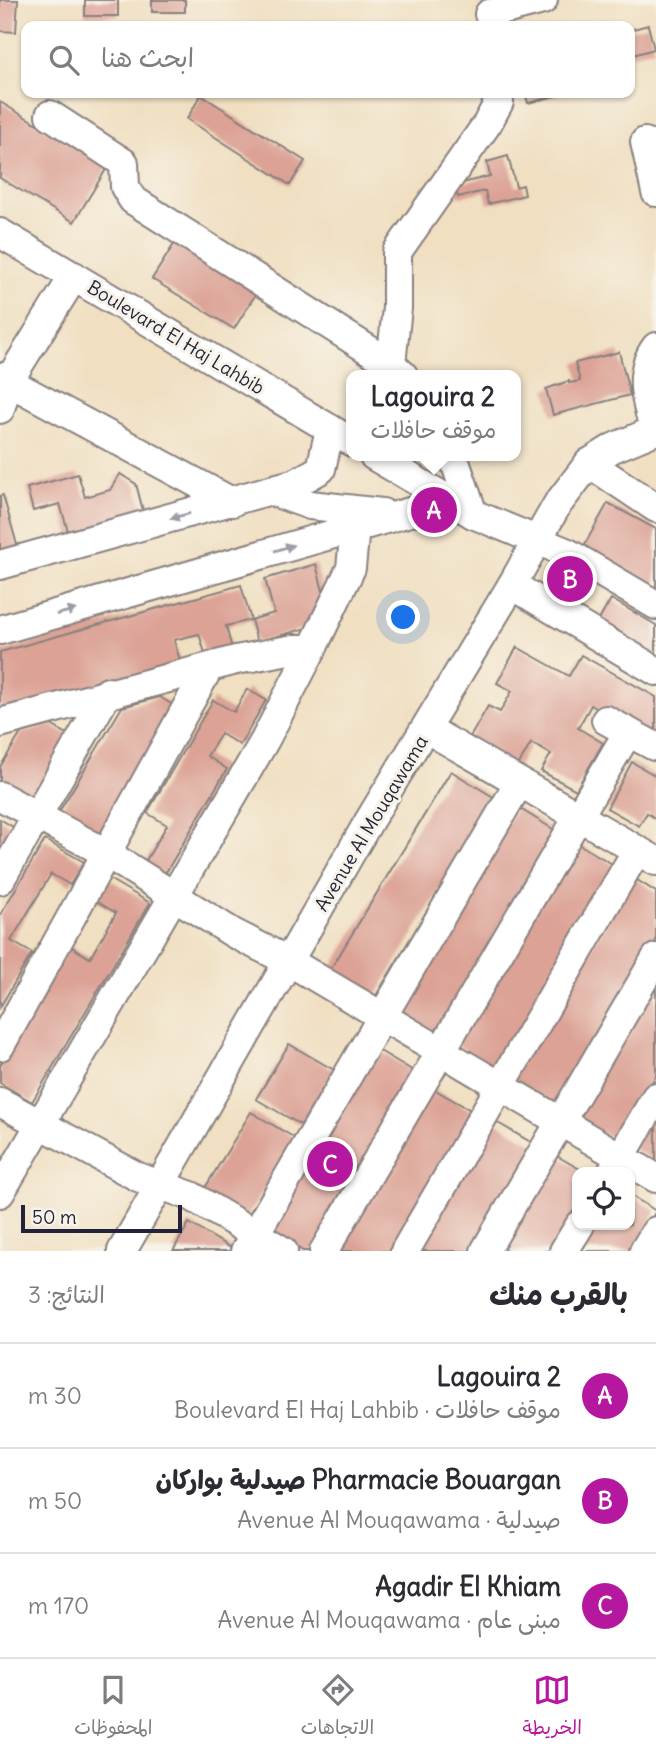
<!DOCTYPE html>
<html lang="ar">
<meta charset="utf-8">
<style>
body{margin:0;font-family:Delius,"Playpen Sans Arabic",sans-serif;background:#f7f7f7;color:#2b2b33;direction:rtl}
.controls{position:absolute;right:21px;bottom:21px;display:grid;overflow:hidden;border-radius:14px;box-shadow:0 2px 5px #0004}
.controls button{width:63px;height:63px;display:grid;place-items:center;padding:0;border:0;border-bottom:2px solid #e1e1e2;background:#fff;color:#2b2b33;font:35px sans-serif}
.scale{position:absolute;left:21px;bottom:18px;width:161px;box-sizing:border-box;padding-left:7px;border:4px solid #22223b;border-top:0;font-size:19px;line-height:24px;white-space:nowrap;color:#22223b;-webkit-text-stroke:5px #f7f3e8;paint-order:stroke}
.you{position:absolute;left:404px;top:618px;width:24px;height:24px;margin:-18px;border:5px solid #fff;border-radius:50%;background:#1a73e8;box-shadow:0 0 0 10px #1a73e833}
.badge{display:grid;place-items:center;width:46px;height:46px;border-radius:50%;background:#b5179e;color:#fff;font-size:23px;font-weight:700}
.pin{position:absolute;translate:-50% -50%;border:4px solid #fff;box-shadow:0 2px 7px #0006}
.popup{position:absolute;left:346px;top:370px;width:175px;height:91px;box-sizing:border-box;display:grid;place-content:center;border-radius:14px;background:#fff;filter:drop-shadow(0 2px 5px #0005);font-size:23px;white-space:nowrap;color:#7c7c81}
.popup b{font-size:26px;color:#2b2b33}
.popup::after{content:'';position:absolute;left:50%;top:100%;margin-left:-14px;border:14px solid transparent;border-top-color:#fff}
.list{margin:0;padding:0;list-style:none}
h2{display:flex;justify-content:space-between;align-items:center;height:91px;margin:0;padding:0 28px;font-size:30px}
h2 small{font-size:23px;font-weight:400;color:#7c7c81}
.list li{display:grid;grid-template-columns:46px 1fr auto;gap:21px;align-items:center;box-sizing:border-box;height:105px;padding:0 28px;border-top:2px solid #e1e1e2}
.list b{display:block;font-size:26px;white-space:nowrap}
.list p{margin:0;font-size:23px;white-space:nowrap;color:#7c7c81}
.list em{font-size:23px;font-style:normal;color:#7c7c81}
.icon{flex:none;width:38px;height:38px;fill:none;stroke:currentColor;stroke-width:2;stroke-linecap:round;stroke-linejoin:round}
.map{position:relative;flex:none;width:656px;height:1251px;overflow:hidden;direction:ltr}
.search{position:absolute;background:#fff;box-shadow:0 2px 5px #0004;left:21px;right:21px;top:21px;height:77px;display:flex;align-items:center;gap:18px;box-sizing:border-box;padding:0 24px;border-radius:14px;color:#7c7c81;font-size:26px}
.sheet{height:406px;background:#fff}
nav{display:flex;justify-content:space-around;align-items:center;box-sizing:border-box;height:98px;border-top:2px solid #e1e1e2;background:#fff;font-size:19px;color:#7c7c81}
nav a{display:grid;justify-items:center;gap:4px}
nav .on{color:#b5179e}
.map>svg:first-child{display:block}
.building{fill:#dca295}
.lines{fill:none;stroke-linecap:round;stroke-linejoin:round}
.minor-casing{stroke:#89807e;stroke-width:32}
.minor{stroke:#fff;stroke-width:28}
.oneway{fill:#9c9ca7}
.labels{text-anchor:middle;stroke-width:6;stroke-linejoin:round;paint-order:stroke}
.street-label{font-size:19px;fill:#22223b;stroke:#f7f3e8}
</style>
<div class="map">
<svg width="656" height="1251" viewBox="0 0 656 1251">
<rect width="100%" height="100%" fill="#f7f3e8"/>
<filter id="ink" filterUnits="userSpaceOnUse"><feTurbulence type="fractalNoise" baseFrequency=".0143" numOctaves="2"/><feDisplacementMap in="SourceGraphic" scale="14" xChannelSelector="R" yChannelSelector="G"/><feConvolveMatrix kernelMatrix="1 2 1 2 8 2 1 2 1" color-interpolation-filters="sRGB"/></filter>
<filter id="wash" filterUnits="userSpaceOnUse"><feTurbulence type="fractalNoise" baseFrequency=".00686" numOctaves="4" result="noise"/><feDisplacementMap in="SourceGraphic" scale="28" xChannelSelector="R" yChannelSelector="G"/><feGaussianBlur stdDeviation="1.57" result="paint"/><feColorMatrix in="noise" values="0 0 0 0 0 0 0 0 0 0 0 0 0 0 0 0 0 1.4 0 .05"/><feComposite in="paint" operator="in"/></filter>
<g filter="url(#wash)">
<rect width="100%" height="100%" fill="#f0dfc1"/>
<g id="blocks">
<!-- building -->
<g class="building">
<path d="M0 0H18L16 32 0 31Z"/>
<rect x="85" y="0" width="33" height="16"/>
<rect x="152" y="0" width="33" height="12"/>
<path d="M648 25 654 49 630 56V30Z"/>
<path d="M525 93H563V94L528 103Z"/>
<path d="M201 95 305 161 290 185 187 119Z"/>
<path d="M0 102 108 166 74 222 0 178Z"/>
<path d="M508 156 516 187 523 185 525 195 488 204 485 191 458 197 455 185 490 176 487 162Z"/>
<path d="M176 241 257 292 234 329 152 279Z"/>
<path d="M619 352 630 395 553 415 546 389 569 381V383L580 381 575 363Z"/>
<path d="M78 474 85 497 110 490 120 474 136 484 145 518 70 538 60 504 33 511 27 488Z"/>
<path d="M3 495 19 552 0 558V496Z"/>
<path d="M608 503 656 529V601L577 558Z"/>
<path d="M316 564 324 595 307 628 257 642 251 620 274 613 265 579Z"/>
<path d="M570 571 590 584 574 609 554 597Z"/>
<path d="M241 585 251 620 226 626 232 649 206 656 199 634 174 640 181 664 0 714V652Z"/>
<path d="M611 599 656 625V662L595 627Z"/>
<path d="M517 647 569 676 581 655 656 697V742L591 705 578 728 603 743 576 790 541 771 551 754 531 743 518 766 469 739 488 706 500 712 512 691 497 683Z"/>
<path d="M247 689 266 700 240 745 221 734 207 756 227 769 162 879 142 867 167 825 147 813 213 700 234 712Z"/>
<path d="M160 697 176 707 96 841 56 817 122 707Z"/>
<path d="M51 725 69 735 30 802 0 785V767L21 733Z"/>
<path d="M632 762 656 776V819L647 813 639 826 607 808Z"/>
<path d="M451 771 495 798 374 999 329 972Z"/>
<path d="M517 807 561 834 439 1035 395 1009Z"/>
<path d="M0 819 18 830 0 860Z"/>
<path d="M45 840 84 862 70 885 51 874 11 941 32 953 0 1007V915Z"/>
<path d="M575 842 619 868 497 1069 453 1043Z"/>
<path d="M634 878 656 892V941L556 1106 512 1079Z"/>
<path d="M109 879 150 903 32 1102 0 1083V1065L70 946 90 958 116 913 96 901Z"/>
<path d="M656 977V1076L617 1141 572 1115Z"/>
<path d="M289 1044 334 1070 301 1125 256 1099Z"/>
<path d="M373 1047 417 1073 312 1251H303L265 1229Z"/>
<path d="M423 1083 474 1112 395 1251H328Z"/>
<path d="M656 1110V1162L633 1148Z"/>
<path d="M251 1112 295 1138 246 1219 202 1193Z"/>
<path d="M491 1119 541 1148 480 1251H413Z"/>
<path d="M548 1151 585 1172H577V1218L558 1251H491Z"/>
<path d="M630 1195 656 1211 633 1251H574L589 1225H630Z"/>
<path d="M189 1223 236 1251H173Z"/>
</g>
</g>
</g>
<g filter="url(#ink)">
<use href="#blocks" fill-opacity="0" stroke="#89807e" stroke-width="2"/>
<g class="lines">
<!-- minor casing -->
<g class="minor-casing">
<g id="minor">
<path d="M489 14 543 0"/>
<path d="M50 115 124 163 125 187 133 200 391 364 403 375"/>
<path d="M645 142 656 192"/>
<path d="M0 233 352 442"/>
<path d="M391 364 397 308V252L487 124 499 102 498 93"/>
<path d="M0 377 232 502"/>
<path d="M0 409 8 382 74 276"/>
<path d="M655 430C646 403 637 372 656 347"/>
<path d="M374 456 473 514 568 553 656 605"/>
<path d="M453 456 473 514"/>
<path d="M589 463 656 508"/>
<path d="M271 491 310 505 382 513"/>
<path d="M0 565 296 483 321 469 330 429"/>
<path d="M512 585 656 671"/>
<path d="M0 630 448 501"/>
<path d="M606 720 654 746"/>
<path d="M0 723 236 660 294 649H312L351 568 355 527"/>
<path d="M427 729 656 861"/>
<path d="M0 796 106 853 233 933 290 962 656 1178"/>
<path d="M0 880 108 692"/>
<path d="M0 1046 208 669"/>
<path d="M0 1102 138 1177 191 1196 283 1251"/>
<path d="M612 1172 656 1097"/>
<path d="M0 1193 265 740 312 649"/>
<path d="M122 1251 369 821 512 585 557 505 589 463 613 448 656 430"/>
<path d="M245 1251 519 783"/>
<path d="M324 1251 628 732"/>
<path d="M405 1251 637 850"/>
<path d="M485 1251 656 958"/>
<path d="M564 1251 580 1225"/>
<path d="M644 1251 656 1231"/>
</g>
</g>
<!-- minor -->
<use href="#minor" class="minor"/>
</g>
<!-- one-way arrows -->
<defs><path id="oneway-solid" d="M-6-.8H1V-3.2L6.5 0L1 3.2V.8H-6Z" transform="scale(1.75)"/></defs>
<g class="oneway">
<use href="#oneway-solid" transform="translate(180 516) rotate(165)"/>
<use href="#oneway-solid" transform="translate(284 548) rotate(-17)"/>
<use href="#oneway-solid" transform="translate(66 612) rotate(-15)"/>
</g>
</g>
<g class="labels">
<!-- street labels -->
<g class="street-label">
<text transform="translate(176 337) rotate(31)" y="7">Boulevard El Haj Lahbib</text>
<text transform="translate(371 823) rotate(-59)" y="7">Avenue Al Mouqawama</text>
</g>
</g>
</svg>
<div class="controls">
<button><svg class="icon" aria-label="locate" viewBox="0 0 24 24"><circle cx="12" cy="12" r="6"/><path d="M12 2v4M12 18v4M2 12h4M18 12h4"/></svg></button>
</div>
<div class="scale">50 m</div>
<div class="you"></div>
<div class="pin badge" style="left:434px;top:510px">A</div>
<div class="popup"><b>Lagouira 2</b>موقف حافلات</div>
<div class="pin badge" style="left:570px;top:579px">B</div>
<div class="pin badge" style="left:330px;top:1164px">C</div>
<div class="search"><svg class="icon" aria-label="search" viewBox="0 0 24 24"><circle cx="10" cy="10" r="6"/><path d="M15 15l6 6"/></svg>ابحث هنا</div>
</div>
<section class="sheet">
<h2>بالقرب منك<small>النتائج: 3</small></h2>
<ul class="list">
<li><span class="badge">A</span><div><b>Lagouira 2</b><p>موقف حافلات · Boulevard El Haj Lahbib</p></div><em>30 m</em></li>
<li><span class="badge">B</span><div><b>Pharmacie Bouargan صيدلية بواركان</b><p>صيدلية · Avenue Al Mouqawama</p></div><em>50 m</em></li>
<li><span class="badge">C</span><div><b>Agadir El Khiam</b><p>مبنى عام · Avenue Al Mouqawama</p></div><em>170 m</em></li>
</ul>
</section>
<nav>
<a class="on"><svg class="icon" aria-label="map" viewBox="0 0 24 24"><path d="M3 6l6-2 6 2 6-2v14l-6 2-6-2-6 2zM9 4v14M15 6v14"/></svg>الخريطة</a>
<a><svg class="icon" aria-label="directions" viewBox="0 0 24 24"><path d="M12 3l9 9-9 9-9-9zM9 14v-3h6M13 9l2 2-2 2"/></svg>الاتجاهات</a>
<a><svg class="icon" aria-label="saved" viewBox="0 0 24 24"><path d="M7 4h10v16l-5-4-5 4z"/></svg>المحفوظات</a>
</nav>
